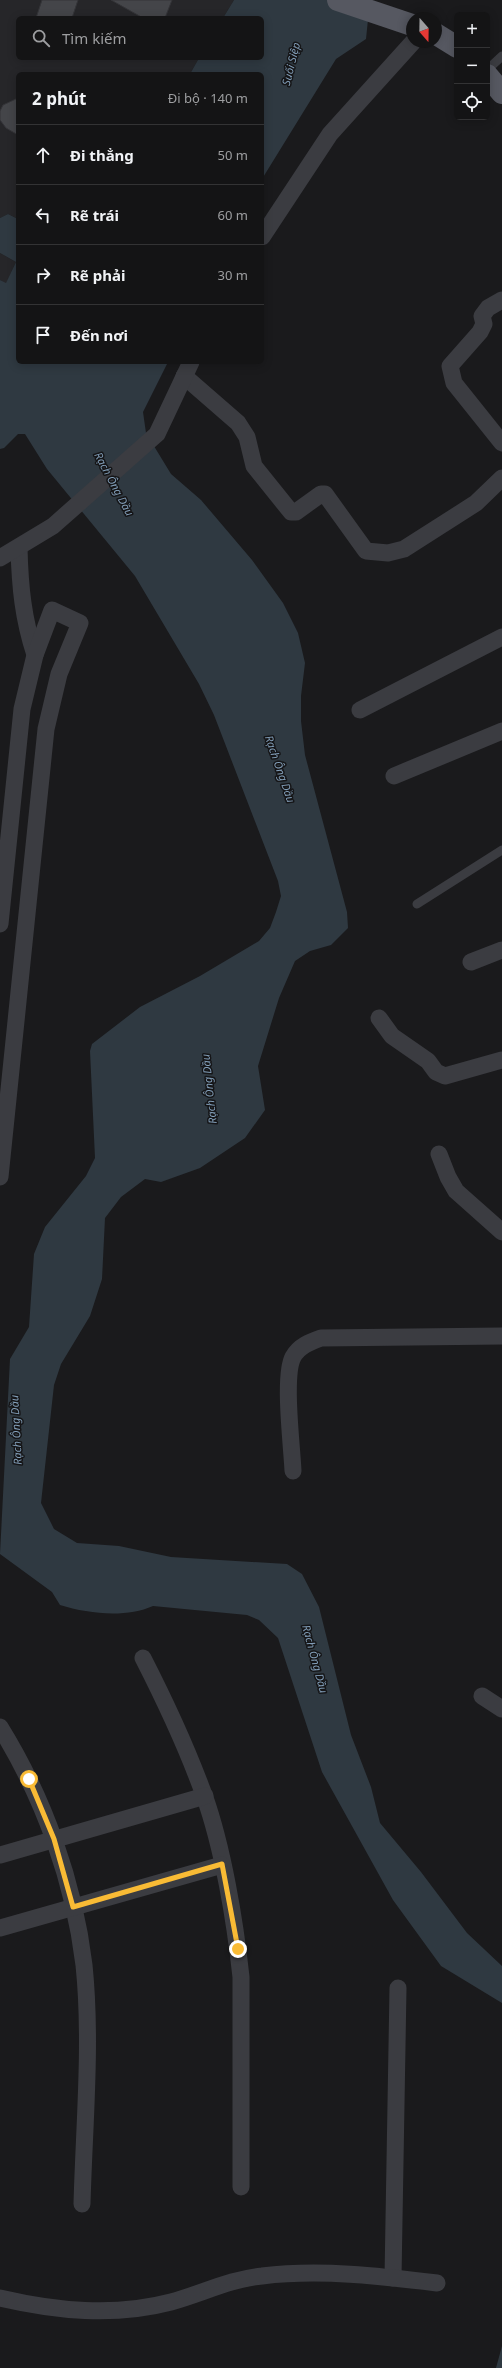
<!DOCTYPE html>
<html lang="vi">
<meta charset="utf-8">
<style>
body{margin:0;font-family:"Noto Sans",sans-serif;background:#1d1d1e;color:#f1f3f6}
.controls{position:absolute;right:12px;top:12px;display:grid;overflow:hidden;border-radius:6px;box-shadow:0 2px 10px #0003}
.controls button{width:36px;height:36px;display:grid;place-items:center;padding:0;border:0;border-bottom:1px solid #333334;background:#141415;color:#f1f3f6;font:20px sans-serif}
.compass{position:absolute;left:406px;top:12px;width:36px;height:36px;border-radius:50%;background:#141415;box-shadow:0 2px 10px #0003;rotate:160deg}
.stop{position:absolute;width:12px;height:12px;margin:-9px;border:3px solid #f9bb35;border-radius:50%;background:#fff}
.stop.end{background:#f9bb35;border-color:#fff;box-shadow:0 1px 4px #0008}
.list{margin:0;padding:0;list-style:none}
h2{display:flex;justify-content:space-between;align-items:center;height:52px;margin:0;padding:0 16px;font-size:17px}
h2 small{font-size:13px;font-weight:400;color:#9d9ea0}
.list li{display:grid;grid-template-columns:26px 1fr auto;gap:12px;align-items:center;box-sizing:border-box;height:60px;padding:0 16px;border-top:1px solid #333334}
.list b{display:block;font-size:15px;white-space:nowrap}
.list em{font-size:13px;font-style:normal;color:#9d9ea0}
.icon{flex:none;width:22px;height:22px;fill:none;stroke:currentColor;stroke-width:2;stroke-linecap:round;stroke-linejoin:round}
.map{position:relative;flex:none;width:502px;height:2368px;overflow:hidden}
.search{position:absolute;background:#141415;box-shadow:0 2px 10px #0003;left:16px;top:16px;width:248px;height:44px;display:flex;align-items:center;gap:10px;box-sizing:border-box;padding:0 14px;border-radius:6px;color:#9d9ea0;font-size:15px}
.panel{position:absolute;background:#141415;box-shadow:0 2px 10px #0003;left:16px;top:72px;width:248px;height:292px;border-radius:6px}
.map>svg:first-child{display:block}
.built{fill:#262629}
.water{fill:#2f3941}
.building{fill:#444549;stroke:#343438}
.lines{fill:none;stroke-linecap:round;stroke-linejoin:round}
.service{stroke:#3b3c41;stroke-width:9}
.minor{stroke:#3b3c41;stroke-width:17}
.primary{stroke:#565861;stroke-width:22}
.route{stroke:#f9bb35;stroke-width:5}
.labels{text-anchor:middle;stroke-width:3;stroke-linejoin:round;paint-order:stroke}
.water-label{font-size:11px;font-style:italic;fill:#829eb8;stroke:#151517}
</style>
<div class="map">
<svg width="502" height="2368" viewBox="0 0 502 2368">
<rect width="100%" height="100%" fill="#1a1a1c"/>
<!-- built -->
<g class="built">
<path d="M0 0H234L223 18H18V58H199L190 74H18V219L8 214 0 218Z"/>
<path d="M0 253 16 262 6 284 0 280Z"/>
</g>
<!-- water -->
<g class="water">
<path d="M234 0H370L366 39 336 59 262 179V74H190L199 58H262V18H223Z"/>
<path d="M8 214 18 219V362H168L143 412 146 433 171 474 201 500 252 560 283 603 298 633 305 663 301 696V721L305 755 347 912 348 928 331 945 310 951 295 961 279 998 258 1066 265 1110 245 1138 200 1168 161 1182 145 1179 121 1197 105 1218 102 1279 90 1316 61 1364 54 1385 41 1503 54 1529 77 1543 119 1546 171 1557 287 1564 302 1574 319 1607 351 1735 371 1787 380 1823 421 1872 467 1933 502 1966V2003L441 1966 393 1900 322 1772 278 1638 259 1620 247 1615 153 1606C126 1618 89 1614 60 1605L52 1592 0 1554 10 1359 29 1327 34 1254 45 1227 86 1176 95 1158 90 1051 92 1044 140 1007 200 976 259 941 270 928 276 912 281 896 278 881 214 715 199 684 135 576 47 469 25 434H18L4 448 0 449V280L6 283 16 262 0 253V218Z"/>
<path d="M502 2346V2368H496Z"/>
</g>
<!-- building -->
<g class="building">
<path d="M42 0H78L72 18H36Z"/>
<path d="M111 0H172L165 18H143Z"/>
<path d="M18 98V135L6 128 0 120V111L3 105Z"/>
</g>
<g class="lines">
<!-- service -->
<g class="service">
<path d="M487 70 502 56"/>
<path d="M417 904 502 850"/>
</g>
<!-- minor -->
<g class="minor">
<path d="M262 237 330 134 413 42"/>
<path d="M502 300 488 308 482 316 484 324 480 332 450 366 454 383 502 443"/>
<path d="M184 376 238 423 247 437 254 466 291 512H296L321 494H325L366 551 388 553 404 549 476 503 502 478"/>
<path d="M19 548C20 587 23 618 35 655"/>
<path d="M0 558 53 526 157 434 191 362"/>
<path d="M360 710 502 637"/>
<path d="M394 776 502 731"/>
<path d="M0 924 22 709 35 655 52 610 80 623 59 674 46 729 0 1177"/>
<path d="M471 962 502 950"/>
<path d="M379 1018 392 1036 428 1061 436 1072 445 1076 502 1060"/>
<path d="M439 1154 448 1177 456 1191 502 1232"/>
<path d="M293 1471C292 1447 283 1376 293 1357 299 1346 310 1342 321 1338L502 1336"/>
<path d="M143 1658C166 1703 187 1748 204 1795 223 1848 235 1921 241 1977V2187"/>
<path d="M482 1696 502 1709"/>
<path d="M0 1727C44 1798 74 1882 84 1965 92 2042 84 2127 82 2204"/>
<path d="M0 1855 205 1796"/>
<path d="M0 1928 222 1865"/>
<path d="M393 2278 398 1988"/>
<path d="M0 2298C56 2311 114 2317 171 2302 201 2294 230 2279 262 2276 320 2269 380 2276 437 2283"/>
</g>
<!-- primary -->
<g class="primary">
<path d="M338 0 412 25"/>
<path d="M436 34 457 47"/>
<path d="M487 75 502 93"/>
</g>
</g>
<g class="lines">
<!-- route -->
<path class="route" d="M29 1779 54 1839 73 1907 222 1864 238 1949"/>
</g>
<g class="labels">
<!-- water labels -->
<g class="water-label">
<text transform="translate(291 64) rotate(-76)" y="4">Suối Siệp</text>
<text transform="translate(114 484) rotate(62)" y="4">Rạch Ông Dầu</text>
<text transform="translate(280 769) rotate(71)" y="4">Rạch Ông Dầu</text>
<text transform="translate(209 1089) rotate(-96)" y="4">Rạch Ông Dầu</text>
<text transform="translate(16 1430) rotate(-93)" y="4">Rạch Ông Dầu</text>
<text transform="translate(315 1659) rotate(75)" y="4">Rạch Ông Dầu</text>
</g>
</g>
</svg>
<div class="controls">
<button>+</button>
<button>−</button>
<button><svg class="icon" aria-label="locate" viewBox="0 0 24 24"><circle cx="12" cy="12" r="6"/><path d="M12 2v4M12 18v4M2 12h4M18 12h4"/></svg></button>
</div>
<svg class="compass" viewBox="-18 -18 36 36"><path d="M0-13l5 13h-10z" fill="#e53935"/><path d="M0 13l5-13h-10z" fill="#9d9ea0"/></svg>
<div class="stop" style="left:29px;top:1779px"></div>
<div class="stop end" style="left:238px;top:1949px"></div>
<div class="search"><svg class="icon" aria-label="search" viewBox="0 0 24 24"><circle cx="10" cy="10" r="6"/><path d="M15 15l6 6"/></svg>Tìm kiếm</div>
<section class="panel">
<h2>2 phút<small>Đi bộ · 140 m</small></h2>
<ul class="list">
<li><svg class="icon" aria-label="ahead" viewBox="0 0 24 24"><path d="M12 20V5M6 11l6-6 6 6"/></svg><div><b>Đi thẳng</b></div><em>50 m</em></li>
<li><svg class="icon" aria-label="left" viewBox="0 0 24 24"><path d="M17 20v-9H6M10 6l-5 5 5 5"/></svg><div><b>Rẽ trái</b></div><em>60 m</em></li>
<li><svg class="icon" aria-label="right" viewBox="0 0 24 24"><path d="M7 20v-9h11M14 6l5 5-5 5"/></svg><div><b>Rẽ phải</b></div><em>30 m</em></li>
<li><svg class="icon" aria-label="arrive" viewBox="0 0 24 24"><path d="M6 21V4h12l-3 4 3 4H6"/></svg><div><b>Đến nơi</b></div></li>
</ul>
</section>
</div>
